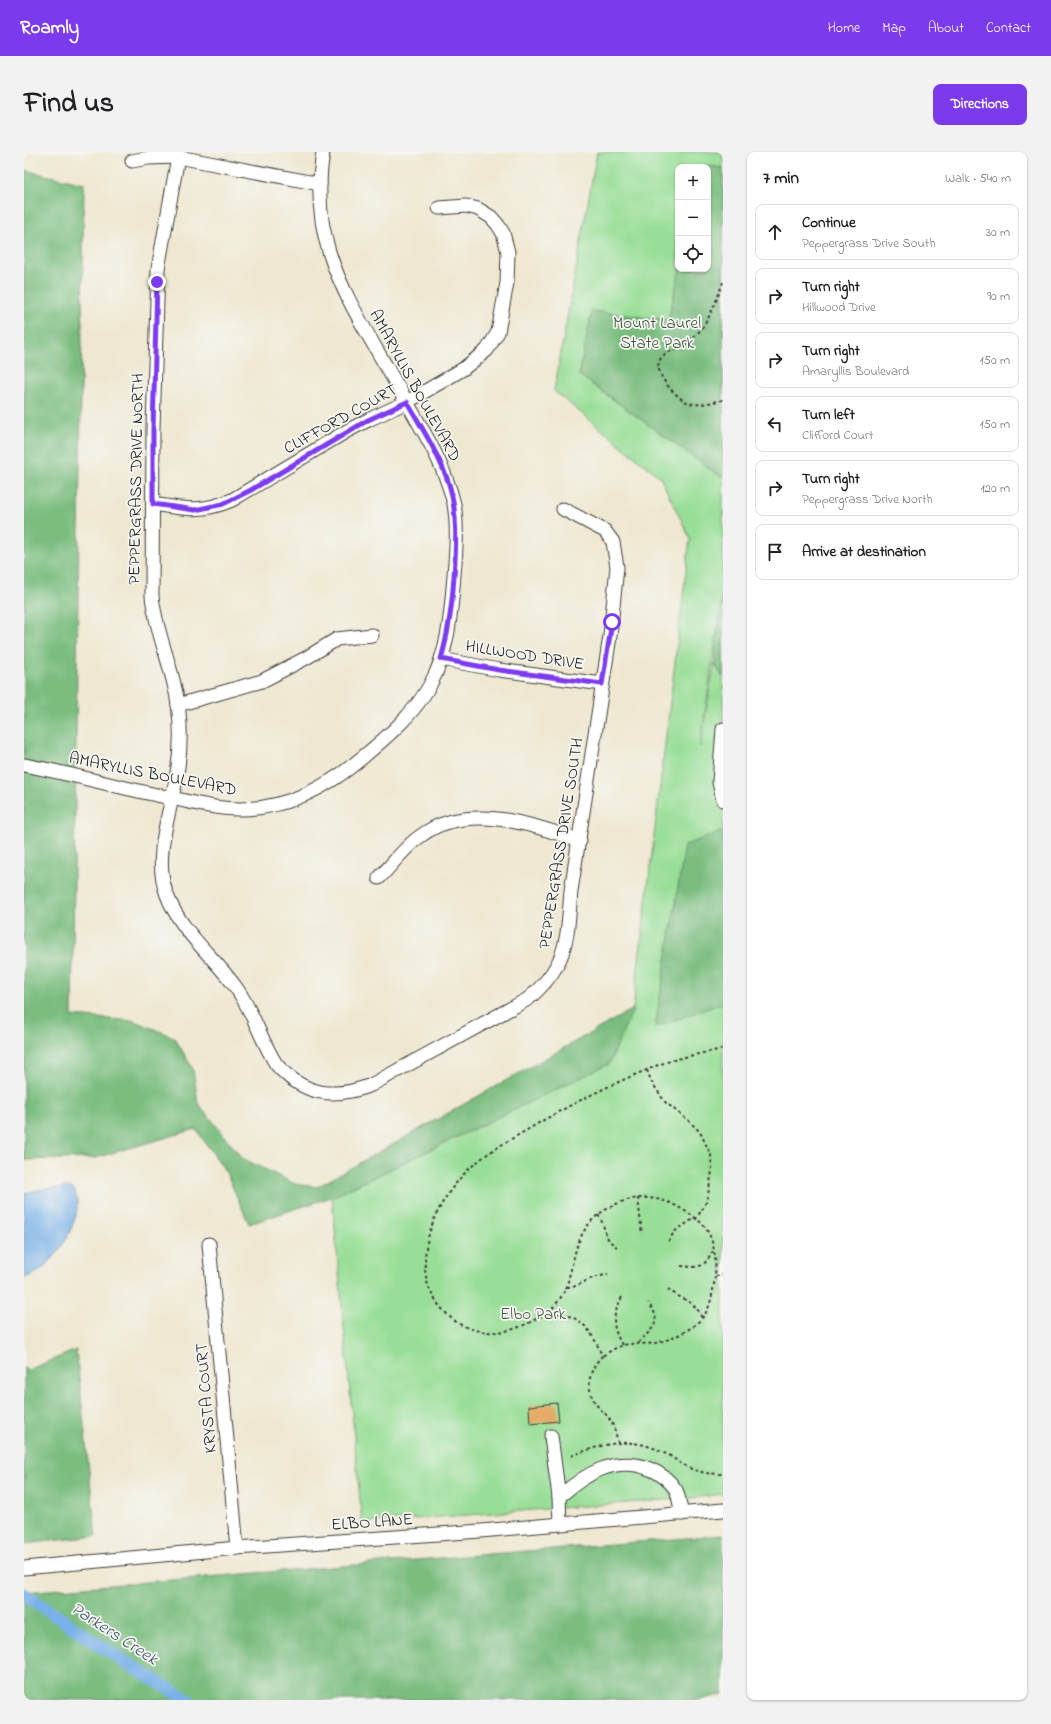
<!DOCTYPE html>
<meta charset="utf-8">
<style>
body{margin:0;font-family:"Indie Flower",sans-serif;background:#f2f2f2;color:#202124}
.controls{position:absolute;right:12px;top:12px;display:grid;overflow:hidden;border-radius:8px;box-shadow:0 1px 3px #0004}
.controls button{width:36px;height:36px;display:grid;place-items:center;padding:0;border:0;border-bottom:1px solid #e0e0e0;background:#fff;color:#202124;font:20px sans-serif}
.stop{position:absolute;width:12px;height:12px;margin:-9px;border:3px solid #7c3aed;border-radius:50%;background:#fff}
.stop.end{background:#7c3aed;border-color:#fff;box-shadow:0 1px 4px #0008}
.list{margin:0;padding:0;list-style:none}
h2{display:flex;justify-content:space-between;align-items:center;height:52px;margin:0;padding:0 16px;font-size:17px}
h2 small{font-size:13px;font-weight:400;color:#757577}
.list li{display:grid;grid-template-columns:26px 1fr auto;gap:12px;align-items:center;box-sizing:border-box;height:56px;margin:0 8px 8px;padding:0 8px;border:1px solid #e0e0e0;border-radius:8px}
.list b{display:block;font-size:15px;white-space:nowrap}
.list p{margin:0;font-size:13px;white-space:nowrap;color:#757577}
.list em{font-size:13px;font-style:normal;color:#757577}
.icon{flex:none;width:22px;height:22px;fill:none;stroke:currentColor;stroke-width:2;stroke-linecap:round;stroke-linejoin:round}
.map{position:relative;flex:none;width:699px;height:1548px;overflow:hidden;border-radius:8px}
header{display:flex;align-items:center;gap:24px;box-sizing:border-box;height:56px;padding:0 20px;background:#7c3aed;color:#fff}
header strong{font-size:19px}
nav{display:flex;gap:22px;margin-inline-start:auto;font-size:14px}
.intro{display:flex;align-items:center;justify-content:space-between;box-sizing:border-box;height:96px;padding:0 24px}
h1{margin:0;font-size:28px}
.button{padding:10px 18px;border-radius:8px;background:#7c3aed;color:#fff;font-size:14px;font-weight:700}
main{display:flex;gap:24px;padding:0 24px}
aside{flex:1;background:#fff;border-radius:8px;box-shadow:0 1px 3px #0004}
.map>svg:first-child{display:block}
.green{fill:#98de96;stroke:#5a7d59;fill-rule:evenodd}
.forest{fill:#7abd7f;stroke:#4b6c4e}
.water{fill:#78b0e8;stroke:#4a6682}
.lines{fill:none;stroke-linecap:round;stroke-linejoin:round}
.canal{stroke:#78b0e8;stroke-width:13}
.building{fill:#e4ac66}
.minor-casing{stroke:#3c3b37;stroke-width:15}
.path{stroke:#3c3b37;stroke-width:2;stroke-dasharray:3 3;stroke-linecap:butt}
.minor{stroke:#fff;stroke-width:13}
.route{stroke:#7c3aed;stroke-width:5}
.labels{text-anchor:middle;stroke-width:3.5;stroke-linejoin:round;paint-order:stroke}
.park-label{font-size:17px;fill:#415641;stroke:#f6f6f2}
.street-label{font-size:17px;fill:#1c1c1c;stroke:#f6f6f2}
.water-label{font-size:18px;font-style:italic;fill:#41576e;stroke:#f6f6f2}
</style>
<header>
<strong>Roamly</strong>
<nav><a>Home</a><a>Map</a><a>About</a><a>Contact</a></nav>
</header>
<div class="intro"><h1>Find us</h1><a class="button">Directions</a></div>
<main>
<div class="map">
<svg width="699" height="1548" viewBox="0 0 699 1548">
<rect width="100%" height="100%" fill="#f6f6f2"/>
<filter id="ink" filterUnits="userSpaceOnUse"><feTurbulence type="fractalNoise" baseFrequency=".025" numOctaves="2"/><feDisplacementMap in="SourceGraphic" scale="8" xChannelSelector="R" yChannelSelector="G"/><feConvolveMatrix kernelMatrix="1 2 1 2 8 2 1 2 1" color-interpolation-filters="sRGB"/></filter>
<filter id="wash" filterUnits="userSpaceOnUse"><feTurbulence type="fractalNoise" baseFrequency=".012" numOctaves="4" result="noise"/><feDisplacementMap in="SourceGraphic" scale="16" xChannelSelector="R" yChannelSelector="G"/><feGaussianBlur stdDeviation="0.9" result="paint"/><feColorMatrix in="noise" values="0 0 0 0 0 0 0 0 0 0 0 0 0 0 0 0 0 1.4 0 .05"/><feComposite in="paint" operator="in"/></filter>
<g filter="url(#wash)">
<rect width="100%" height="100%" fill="#efe8d1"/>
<!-- green -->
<path class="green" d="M573 0H699V306L558 208 555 223 699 326V439L676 595 699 460V1342L667 1346 338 1371 308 1045 584 912 609 857 666 386 636 325 530 239ZM654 15H684V117H654Z"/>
<!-- forest -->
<g class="forest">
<path d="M680 13 699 16V326L555 223 568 159 644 168 656 117H684V15H680Z"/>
<path d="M0 18 60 32 48 864 110 869 150 885 169 917 174 951 218 1006 271 1032 293 1035 609 857 585 912 308 1045 225 1072 202 1020 172 977 71 1006 0 1008Z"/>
<path d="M699 439V525L691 513V495Z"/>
<path d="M699 679V851L631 875 661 693Z"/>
<path d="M52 1198 72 1384 0 1392V1216L4 1218Z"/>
<path d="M699 1383V1542L676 1548H0V1440Z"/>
</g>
<!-- water -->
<path class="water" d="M42 1035 49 1037C66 1059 27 1124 0 1125V1041L20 1037Z"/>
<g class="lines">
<!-- canal -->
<path class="canal" d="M0 1442 99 1509 164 1548"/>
</g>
<g id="blocks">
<!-- building -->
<path class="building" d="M533 1251 535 1269 506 1272 505 1254Z"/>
</g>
</g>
<g filter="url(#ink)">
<use href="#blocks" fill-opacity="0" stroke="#3c3b37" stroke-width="1"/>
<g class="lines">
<!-- minor casing -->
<g class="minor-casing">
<g id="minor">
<path d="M154 5 134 117 129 277 128 444C131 473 142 500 149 528 157 558 158 592 153 621 147 661 128 704 143 743 157 781 191 805 213 837 229 860 237 888 252 912 279 943 309 948 347 933L504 847C544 813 543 788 547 739L586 484 593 415 589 390 581 379 539 357"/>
<path d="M108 9 124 6 154 5 296 32"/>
<path d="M129 352C161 357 177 361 208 348L323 279 344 268 383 250 439 217 463 198 474 180 483 131 484 100 479 81 474 73 467 65 454 57 442 54 415 56"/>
<path d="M417 507 475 518 578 532"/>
<path d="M154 553 238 529 282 506 313 487 348 483"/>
<path d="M699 577 695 630 699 648"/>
<path d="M0 613C50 622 99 637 148 646 170 651 192 657 215 657 262 657 304 635 339 605 364 584 390 562 406 533 425 499 427 460 430 423 432 400 434 376 430 352 425 331 417 312 407 293 389 260 370 228 351 195 313 129 286 79 299 0"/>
<path d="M355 726C369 712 381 694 398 683 442 650 509 672 556 689"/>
<path d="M185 1092 213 1396"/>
<path d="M527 1284 535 1345"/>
<path d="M536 1372 535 1345C561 1322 591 1303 626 1317 636 1321 646 1329 652 1338 655 1345 656 1355 658 1362"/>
<path d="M0 1416 213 1396 457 1379 699 1358"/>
</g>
</g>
<!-- path -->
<g class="path">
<path d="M699 130C693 147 686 168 673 182 669 186 663 192 657 195 649 200 638 200 635 210 630 223 656 251 669 252 679 253 689 250 699 248"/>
<path d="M623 918 627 929 641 950 665 969 676 980 687 1003 688 1019 683 1049 672 1067 666 1069 650 1080 643 1092"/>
<path d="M614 1046 618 1082"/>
<path d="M574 1063C583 1075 578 1086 593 1095"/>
<path d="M657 1114C675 1116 680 1116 689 1099"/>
<path d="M692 1124 699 1123"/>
<path d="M543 1135 552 1134 566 1127 584 1122"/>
<path d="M644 1137C658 1149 671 1147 678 1167"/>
<path d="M525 1161C531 1153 540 1143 543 1133 550 1108 552 1080 574 1063 603 1041 634 1040 664 1061 669 1064 676 1069 680 1074 692 1089 693 1114 690 1132 688 1144 686 1157 678 1166 668 1178 645 1189 630 1191 620 1193 607 1190 597 1194 590 1196 584 1201 578 1204"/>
<path d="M614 1191C628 1177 640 1170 624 1151"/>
<path d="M598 1193C587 1173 588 1165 598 1145"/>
<path d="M594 1291C592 1282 590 1273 584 1265 582 1262 578 1259 575 1256 561 1239 563 1220 578 1204 569 1180 555 1159 526 1162 519 1162 508 1170 500 1173 477 1184 446 1183 426 1165 414 1154 405 1141 402 1125 396 1086 416 1046 443 1019 460 1002 482 990 503 978 541 955 579 936 620 919 626 917 631 914 637 912 657 905 679 901 699 897"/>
<path d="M547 1304C582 1291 608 1283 642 1302 648 1304 652 1309 658 1312 670 1320 684 1322 699 1322"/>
</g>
<!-- minor -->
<use href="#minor" class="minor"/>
</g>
</g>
<g class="lines" filter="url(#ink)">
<!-- route -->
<path class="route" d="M133 130 129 277V352L171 358 199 352 227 338 344 268 383 250C398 276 415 303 425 332 434 362 432 394 430 425 428 453 425 480 417 507L475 518 578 532 588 470"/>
</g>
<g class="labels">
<!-- park labels -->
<g class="park-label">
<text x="633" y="176">Mount Laurel<tspan x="633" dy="20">State Park</tspan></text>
<text x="509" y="1167">Elbo Park</text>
</g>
<!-- street labels -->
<g class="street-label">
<text transform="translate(392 233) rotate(61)" y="6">AMARYLLIS BOULEVARD</text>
<text transform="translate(316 266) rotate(-29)" y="6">CLIFFORD COURT</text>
<text transform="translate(111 327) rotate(-89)" y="6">PEPPERGRASS DRIVE NORTH</text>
<text transform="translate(501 502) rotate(9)" y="6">HILLWOOD DRIVE</text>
<text transform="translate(129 621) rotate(11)" y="6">AMARYLLIS BOULEVARD</text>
<text transform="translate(536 691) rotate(-81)" y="6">PEPPERGRASS DRIVE SOUTH</text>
<text transform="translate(181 1246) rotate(-95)" y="6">KRYSTA COURT</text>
<text transform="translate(348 1369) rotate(-4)" y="6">ELBO LANE</text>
</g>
<!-- water labels -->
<g class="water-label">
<text transform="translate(91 1481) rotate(33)" y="6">Parkers Creek</text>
</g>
</g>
</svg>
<div class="controls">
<button>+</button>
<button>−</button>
<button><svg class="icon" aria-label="locate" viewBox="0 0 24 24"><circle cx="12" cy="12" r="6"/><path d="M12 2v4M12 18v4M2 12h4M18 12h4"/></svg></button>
</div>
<div class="stop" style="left:588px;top:470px"></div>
<div class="stop end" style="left:133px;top:130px"></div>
</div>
<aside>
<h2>7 min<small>Walk · 540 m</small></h2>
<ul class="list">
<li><svg class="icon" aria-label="ahead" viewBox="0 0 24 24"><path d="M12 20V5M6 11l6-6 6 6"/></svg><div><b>Continue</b><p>Peppergrass Drive South</p></div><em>30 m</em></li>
<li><svg class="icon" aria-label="right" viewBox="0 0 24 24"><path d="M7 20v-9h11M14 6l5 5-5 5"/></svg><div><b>Turn right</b><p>Hillwood Drive</p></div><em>90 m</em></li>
<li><svg class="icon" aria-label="right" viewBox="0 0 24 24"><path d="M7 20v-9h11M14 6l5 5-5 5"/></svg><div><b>Turn right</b><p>Amaryllis Boulevard</p></div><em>150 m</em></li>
<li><svg class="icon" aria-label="left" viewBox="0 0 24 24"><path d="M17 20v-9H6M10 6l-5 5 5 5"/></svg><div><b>Turn left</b><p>Clifford Court</p></div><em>150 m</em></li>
<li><svg class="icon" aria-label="right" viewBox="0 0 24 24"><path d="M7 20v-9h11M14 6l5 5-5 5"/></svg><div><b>Turn right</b><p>Peppergrass Drive North</p></div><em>120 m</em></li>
<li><svg class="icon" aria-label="arrive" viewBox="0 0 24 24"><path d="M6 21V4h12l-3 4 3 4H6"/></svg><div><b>Arrive at destination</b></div></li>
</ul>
</aside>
</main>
